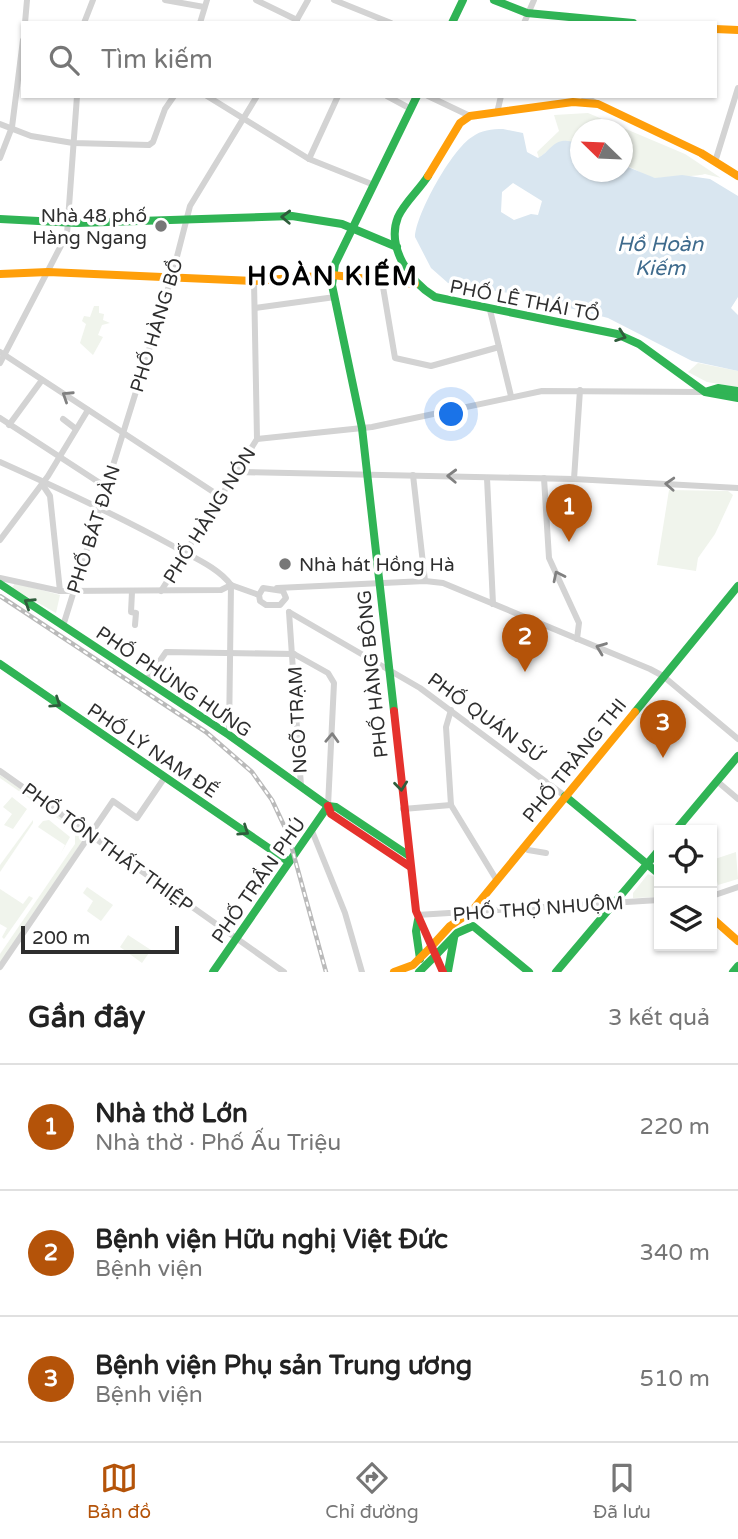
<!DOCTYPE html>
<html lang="vi">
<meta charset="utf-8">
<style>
body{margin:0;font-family:"Varela Round",sans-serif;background:#f6f6f6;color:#222}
.controls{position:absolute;right:21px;bottom:21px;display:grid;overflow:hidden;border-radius:0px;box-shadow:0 2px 5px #0004}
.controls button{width:63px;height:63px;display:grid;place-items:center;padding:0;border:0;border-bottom:2px solid #e0e0e0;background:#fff;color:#222;font:35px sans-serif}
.compass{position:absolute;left:570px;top:119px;width:63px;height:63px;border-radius:50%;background:#fff;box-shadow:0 2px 5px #0004;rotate:293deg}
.scale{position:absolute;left:21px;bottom:18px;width:158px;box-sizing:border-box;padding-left:7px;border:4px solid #2e2e2e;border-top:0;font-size:19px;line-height:24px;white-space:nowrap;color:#2e2e2e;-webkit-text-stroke:5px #fff;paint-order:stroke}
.you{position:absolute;left:452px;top:415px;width:24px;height:24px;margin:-18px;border:5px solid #fff;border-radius:50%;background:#1a73e8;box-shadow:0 0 0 10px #1a73e833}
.badge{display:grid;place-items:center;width:46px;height:46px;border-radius:50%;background:#b45309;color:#fff;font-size:23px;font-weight:700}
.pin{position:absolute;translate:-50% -58px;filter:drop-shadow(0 2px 4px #0008)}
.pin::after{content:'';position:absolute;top:37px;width:24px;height:21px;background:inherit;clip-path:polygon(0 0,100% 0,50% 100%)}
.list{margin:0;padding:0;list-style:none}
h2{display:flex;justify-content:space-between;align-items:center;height:91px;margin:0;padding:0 28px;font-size:30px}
h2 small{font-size:23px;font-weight:400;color:#767676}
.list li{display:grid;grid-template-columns:46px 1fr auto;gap:21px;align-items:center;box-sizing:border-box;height:126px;padding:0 28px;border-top:2px solid #e0e0e0}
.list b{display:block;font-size:26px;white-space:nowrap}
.list p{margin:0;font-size:23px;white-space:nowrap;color:#767676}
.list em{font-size:23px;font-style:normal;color:#767676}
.icon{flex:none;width:38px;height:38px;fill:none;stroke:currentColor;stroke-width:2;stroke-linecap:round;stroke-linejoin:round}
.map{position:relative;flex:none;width:738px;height:972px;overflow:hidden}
.search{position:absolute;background:#fff;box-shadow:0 2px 5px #0004;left:21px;right:21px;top:21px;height:77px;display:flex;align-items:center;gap:18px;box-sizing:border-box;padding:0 24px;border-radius:0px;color:#767676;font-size:26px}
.sheet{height:469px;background:#fff}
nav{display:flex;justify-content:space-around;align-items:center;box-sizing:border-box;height:98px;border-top:2px solid #e0e0e0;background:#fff;font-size:19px;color:#767676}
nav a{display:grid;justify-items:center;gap:4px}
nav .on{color:#b45309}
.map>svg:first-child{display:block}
.green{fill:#f0f4ec}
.water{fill:#d9e6f0;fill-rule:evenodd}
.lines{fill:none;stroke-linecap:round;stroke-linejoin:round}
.street{stroke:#d3d3d3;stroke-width:6}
.fast{stroke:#30b455;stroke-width:8}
.slow{stroke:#ff9f0a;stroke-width:8}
.jam{stroke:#e5322d;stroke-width:8}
.rail-casing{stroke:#bababa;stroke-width:4.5}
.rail{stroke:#fff;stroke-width:2;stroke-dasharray:5;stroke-linecap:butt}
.oneway{stroke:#2f5d3c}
.oneway2{stroke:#808080}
.poi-dot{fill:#777;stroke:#fff;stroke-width:2.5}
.labels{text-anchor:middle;stroke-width:7;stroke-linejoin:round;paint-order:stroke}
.poi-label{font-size:19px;fill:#2e2e2e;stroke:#fff;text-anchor:end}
.street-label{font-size:19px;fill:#2e2e2e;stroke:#fff}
.water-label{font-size:21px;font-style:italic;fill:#3f6b8d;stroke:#fff}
.district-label{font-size:26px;font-weight:bold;letter-spacing:2px;fill:#000;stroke:#fff}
</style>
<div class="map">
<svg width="738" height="972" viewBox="0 0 738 972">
<rect width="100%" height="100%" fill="#fff"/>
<!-- green -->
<g class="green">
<path d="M588 113 685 154 721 178 705 174C702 176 660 178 655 178 643 176 634 167 623 165L622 130H580V145C564 137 550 149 539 158L537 152 559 131 554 115Z"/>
<path d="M94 306H99V313L104 314 103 320 110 323 102 325 98 335 103 337 93 355 80 343 86 324 82 321 84 316 90 317Z"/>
<path d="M698 363 738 371V387L707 382 688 372Z"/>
<path d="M669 490 728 491 733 495 715 534 698 558 696 571 657 565Z"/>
<path d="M15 583 60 595 56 613 12 588Z"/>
<path d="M0 775 71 823 69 826 0 778Z"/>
<path d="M12 797 27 809 13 829 4 825 12 814 3 807Z"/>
<path d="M33 820V823L0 872V865Z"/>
<path d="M49 820 70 837 60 855 65 845 38 827 43 821Z"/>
<path d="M75 826 81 830 78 835 83 840 0 963V954L75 844Z"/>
<path d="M736 852 738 879 718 885 712 860Z"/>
<path d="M648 874 659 879V897L633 898V893Z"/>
<path d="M87 887 113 905 101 921 87 911 93 901 83 893Z"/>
<path d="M0 889 23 904 29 896 33 898 4 939 2 937 7 928 0 924Z"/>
<path d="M128 935 151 950 142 963 120 947Z"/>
</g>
<!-- water -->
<path class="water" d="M503 129 523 133 527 152 538 158C553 150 554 134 579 144L580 172H622L623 165 655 178 682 175 710 179 738 196V297L731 308 738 315V371L692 361 608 318 515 294 448 283 431 268 415 237C416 214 452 149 472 137 481 130 492 129 503 129ZM513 183 542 201 538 215 531 214 514 220 501 212 502 192Z"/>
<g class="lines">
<!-- street -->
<g class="street">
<path d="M165 0 204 7"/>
<path d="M256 0 297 20"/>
<path d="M334 0 391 23"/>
<path d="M25 23 27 0"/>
<path d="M84 23 93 0"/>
<path d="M200 23 207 0"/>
<path d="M295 23 308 0"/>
<path d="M524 23 534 0"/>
<path d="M207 96 309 159 374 185"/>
<path d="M387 96 411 109"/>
<path d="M428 96 470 116"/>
<path d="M583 96 596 103"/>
<path d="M497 113 501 96"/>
<path d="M0 124 31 136 73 143 149 145 153 142 165 109 174 96"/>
<path d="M0 158 12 127 23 40"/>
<path d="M309 159 338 96"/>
<path d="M715 162 738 88"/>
<path d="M382 281 395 358 431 366 499 347"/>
<path d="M255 308 335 297"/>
<path d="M490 310 511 396"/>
<path d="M0 352 221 497"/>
<path d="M0 363 67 234 77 96"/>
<path d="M0 418 106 487"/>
<path d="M63 419 76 429"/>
<path d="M9 425 42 380"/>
<path d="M257 439 372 427 542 391 705 392"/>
<path d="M0 462C58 488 117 515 173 546 192 557 218 567 231 585"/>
<path d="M238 472 574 479 738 488"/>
<path d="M413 475 425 581"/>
<path d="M487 478 493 604"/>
<path d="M544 478 549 558 579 623 577 639"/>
<path d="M574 479 580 390"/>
<path d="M42 484 50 496 60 591"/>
<path d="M0 540 48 476 88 410"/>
<path d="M0 578 60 591 221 590 231 585"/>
<path d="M231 585 259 595 260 601 266 605H280L286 598 283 591 263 588 259 595"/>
<path d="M277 588 425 581 443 583 650 669 663 676 738 739"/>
<path d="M161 591 257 439 254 281"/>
<path d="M132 592 131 612 136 613 135 625"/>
<path d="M289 612 420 688 565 796"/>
<path d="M289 612 301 786"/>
<path d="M63 626 172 276 190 206 257 96"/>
<path d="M294 654 328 673 334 683 328 806"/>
<path d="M146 681 166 652 294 654"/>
<path d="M451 710 446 727 451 805 496 879"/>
<path d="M229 735 231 585"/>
<path d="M0 771 284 972"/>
<path d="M718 782 738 799"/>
<path d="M403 809 451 805"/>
<path d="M312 831 345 913 362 972"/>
<path d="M528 850 546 853"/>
<path d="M712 896 738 887"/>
<path d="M417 915 659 900"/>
<path d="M0 967 113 801 137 818 165 777"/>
</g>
<!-- fast -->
<g class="fast">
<path d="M494 0 527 13 633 23"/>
<path d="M452 23 463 0"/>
<path d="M428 176C420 189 404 203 398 217 386 247 410 282 435 297L617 334 639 344 705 392 738 398"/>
<path d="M0 219 77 223 292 216 342 224 397 247"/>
<path d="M708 391 718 388 738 391"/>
<path d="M0 584 229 735 328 806 336 807 408 855"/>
<path d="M0 664 289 862"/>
<path d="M394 711 362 428 332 285 335 264 417 96"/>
<path d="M635 712 738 586"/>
<path d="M565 796 659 874"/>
<path d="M676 830 738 756"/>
<path d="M418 920 416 931 420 959"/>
<path d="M435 956 457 933 473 926 529 972"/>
<path d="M448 971 454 938"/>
<path d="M213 972 328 806"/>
<path d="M419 972 435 956"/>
<path d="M556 972 659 850"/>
<path d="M733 972 738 966"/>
</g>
<!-- slow -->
<g class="slow">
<path d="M715 29 738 30"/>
<path d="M428 176 460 123 470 116 573 102 598 104 701 153 738 176"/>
<path d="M0 274 48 272 254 281 332 275 415 284"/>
<path d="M712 918 738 941"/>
<path d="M430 948 450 926 471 912 635 712"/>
<path d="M394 972 413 965 430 948"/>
</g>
<!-- jam -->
<g class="jam">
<path d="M394 711 416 911 443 972"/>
<path d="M328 806 331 814 409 866"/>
</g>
<!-- rail casing -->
<g class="rail-casing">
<path id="rail" d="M0 596 206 732 252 772 272 800 288 834 326 972"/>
</g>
<!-- rail -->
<use href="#rail" class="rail"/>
</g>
<!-- one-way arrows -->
<defs><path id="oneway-chevron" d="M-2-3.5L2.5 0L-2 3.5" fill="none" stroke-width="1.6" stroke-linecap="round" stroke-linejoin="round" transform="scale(1.75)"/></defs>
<g class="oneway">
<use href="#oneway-chevron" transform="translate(286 217) rotate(-178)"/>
<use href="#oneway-chevron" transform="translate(621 336) rotate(20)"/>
<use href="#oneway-chevron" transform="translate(29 603) rotate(-147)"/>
<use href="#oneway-chevron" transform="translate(56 703) rotate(34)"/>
<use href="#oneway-chevron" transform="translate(401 786) rotate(84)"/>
<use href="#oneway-chevron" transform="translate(244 831) rotate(34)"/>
</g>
<g class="oneway2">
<use href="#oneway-chevron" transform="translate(67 396) rotate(-147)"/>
<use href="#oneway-chevron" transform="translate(452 476) rotate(-178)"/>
<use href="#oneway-chevron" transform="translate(670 484) rotate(-177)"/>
<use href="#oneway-chevron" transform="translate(558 576) rotate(-116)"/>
<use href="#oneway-chevron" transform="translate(601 648) rotate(-159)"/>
<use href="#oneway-chevron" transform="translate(332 738) rotate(-88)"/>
</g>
<!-- markers -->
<g class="poi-dot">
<circle cx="161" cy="226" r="7"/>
<circle cx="285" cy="564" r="7"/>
</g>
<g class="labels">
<!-- poi labels -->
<g class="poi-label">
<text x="147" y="222">Nhà 48 phố<tspan x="147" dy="22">Hàng Ngang</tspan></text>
<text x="299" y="571" text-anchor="start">Nhà hát Hồng Hà</text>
</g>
<!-- street labels -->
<g class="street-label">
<text transform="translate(525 300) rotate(11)" y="7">PHỐ LÊ THÁI TỔ</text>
<text transform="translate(156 325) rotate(-73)" y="7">PHỐ HÀNG BỒ</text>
<text transform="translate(209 515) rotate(-58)" y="7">PHỐ HÀNG NÓN</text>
<text transform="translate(93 529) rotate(-72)" y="7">PHỐ BÁT ĐÀN</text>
<text transform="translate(372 674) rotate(-96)" y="7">PHỐ HÀNG BÔNG</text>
<text transform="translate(174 681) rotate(34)" y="7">PHỐ PHÙNG HƯNG</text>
<text transform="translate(486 717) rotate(36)" y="7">PHỐ QUÁN SỨ</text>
<text transform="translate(297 720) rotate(-93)" y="7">NGÕ TRẠM</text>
<text transform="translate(153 750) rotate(34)" y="7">PHỐ LÝ NAM ĐẾ</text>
<text transform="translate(574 760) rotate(-51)" y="7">PHỐ TRÀNG THI</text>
<text transform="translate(108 847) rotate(36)" y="7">PHỐ TÔN THẤT THIỆP</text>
<text transform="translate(258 880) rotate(-55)" y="7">PHỐ TRẦN PHÚ</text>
<text transform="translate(538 908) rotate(-4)" y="7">PHỐ THỢ NHUỘM</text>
</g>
<!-- water labels -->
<g class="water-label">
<text x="660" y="251">Hồ Hoàn<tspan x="660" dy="24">Kiếm</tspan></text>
</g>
<!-- district labels -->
<g class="district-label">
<text x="333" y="285">HOÀN KIẾM</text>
</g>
</g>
</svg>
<div class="controls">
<button><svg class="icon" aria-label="locate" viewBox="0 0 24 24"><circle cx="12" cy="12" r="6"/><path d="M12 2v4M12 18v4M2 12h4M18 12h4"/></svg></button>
<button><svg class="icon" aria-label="layers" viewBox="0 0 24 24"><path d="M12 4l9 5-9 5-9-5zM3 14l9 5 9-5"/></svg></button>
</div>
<svg class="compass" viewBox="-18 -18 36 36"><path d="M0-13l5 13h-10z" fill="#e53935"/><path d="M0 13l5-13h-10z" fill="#767676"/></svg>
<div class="scale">200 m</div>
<div class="you"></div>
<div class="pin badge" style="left:569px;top:542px">1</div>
<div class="pin badge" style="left:525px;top:672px">2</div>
<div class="pin badge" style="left:663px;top:758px">3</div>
<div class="search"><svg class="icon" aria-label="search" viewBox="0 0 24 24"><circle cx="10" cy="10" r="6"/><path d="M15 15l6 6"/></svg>Tìm kiếm</div>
</div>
<section class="sheet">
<h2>Gần đây<small>3 kết quả</small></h2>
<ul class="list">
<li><span class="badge">1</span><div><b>Nhà thờ Lớn</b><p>Nhà thờ · Phố Ấu Triệu</p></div><em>220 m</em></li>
<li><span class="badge">2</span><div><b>Bệnh viện Hữu nghị Việt Đức</b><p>Bệnh viện</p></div><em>340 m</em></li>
<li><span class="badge">3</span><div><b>Bệnh viện Phụ sản Trung ương</b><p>Bệnh viện</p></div><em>510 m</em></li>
</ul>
</section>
<nav>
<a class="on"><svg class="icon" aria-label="map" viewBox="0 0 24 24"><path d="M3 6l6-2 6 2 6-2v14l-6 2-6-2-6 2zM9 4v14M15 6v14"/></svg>Bản đồ</a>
<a><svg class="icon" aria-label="directions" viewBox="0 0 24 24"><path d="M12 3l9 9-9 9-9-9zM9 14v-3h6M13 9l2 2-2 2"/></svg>Chỉ đường</a>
<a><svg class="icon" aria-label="saved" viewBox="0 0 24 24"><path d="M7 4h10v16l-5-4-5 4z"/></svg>Đã lưu</a>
</nav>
